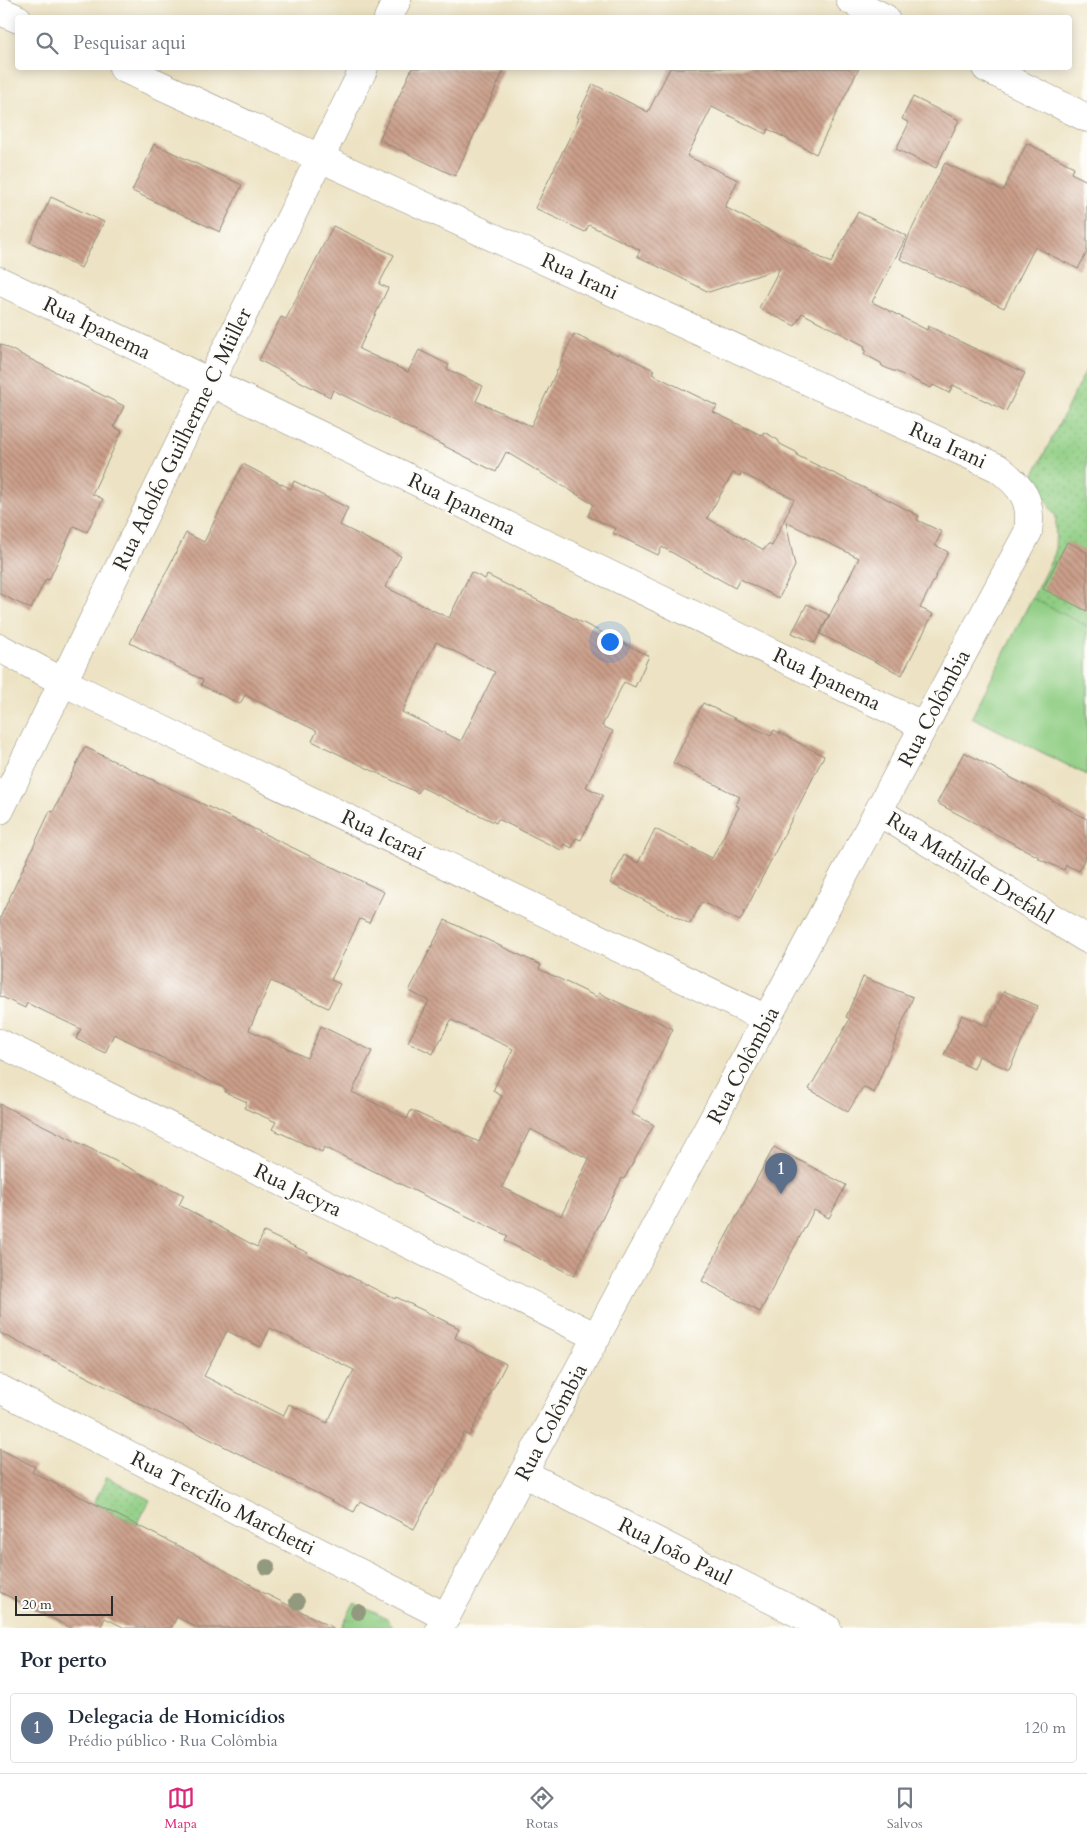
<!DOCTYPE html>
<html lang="pt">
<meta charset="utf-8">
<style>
body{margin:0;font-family:Cardo,serif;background:#f2f2f3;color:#1f2937}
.scale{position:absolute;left:15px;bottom:12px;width:98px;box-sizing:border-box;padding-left:5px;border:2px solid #2b2b2b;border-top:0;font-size:14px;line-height:18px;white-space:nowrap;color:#2b2b2b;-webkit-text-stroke:4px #fdfcf7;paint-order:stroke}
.you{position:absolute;left:609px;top:641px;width:18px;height:18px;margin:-12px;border:4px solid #fff;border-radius:50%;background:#1a73e8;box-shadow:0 0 0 8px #1a73e833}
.badge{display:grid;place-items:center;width:32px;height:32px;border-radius:50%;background:#db2777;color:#fff;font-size:16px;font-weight:700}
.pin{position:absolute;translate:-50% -41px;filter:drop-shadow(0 1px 2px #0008)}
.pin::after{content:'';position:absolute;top:26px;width:18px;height:15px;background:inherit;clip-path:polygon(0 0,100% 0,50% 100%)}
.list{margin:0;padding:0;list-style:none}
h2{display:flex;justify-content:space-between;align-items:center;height:65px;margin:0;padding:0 20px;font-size:21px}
h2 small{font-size:16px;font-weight:400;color:#747a83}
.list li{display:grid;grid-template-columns:32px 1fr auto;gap:15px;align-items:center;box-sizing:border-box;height:70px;margin:0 10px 10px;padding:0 10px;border:1px solid #e0e1e3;border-radius:5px}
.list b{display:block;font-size:19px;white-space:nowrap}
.list p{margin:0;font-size:16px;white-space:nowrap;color:#747a83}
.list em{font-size:16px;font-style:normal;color:#747a83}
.icon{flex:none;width:28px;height:28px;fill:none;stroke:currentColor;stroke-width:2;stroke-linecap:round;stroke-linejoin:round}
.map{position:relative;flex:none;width:1087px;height:1628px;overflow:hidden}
.search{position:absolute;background:#fff;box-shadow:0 2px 12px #0003;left:15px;right:15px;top:15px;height:55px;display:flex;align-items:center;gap:12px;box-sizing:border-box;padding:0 18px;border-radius:5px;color:#747a83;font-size:19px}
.sheet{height:145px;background:#fff}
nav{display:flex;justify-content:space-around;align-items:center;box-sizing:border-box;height:70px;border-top:1px solid #e0e1e3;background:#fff;font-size:14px;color:#747a83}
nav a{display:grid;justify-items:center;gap:2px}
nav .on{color:#db2777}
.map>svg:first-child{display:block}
.grass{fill:url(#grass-tufts);stroke:#5d7c57}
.park{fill:url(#park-dots);stroke:#5d7c57}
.pitch{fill:#8fcd83;stroke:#5d7c57}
.building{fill:url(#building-back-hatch);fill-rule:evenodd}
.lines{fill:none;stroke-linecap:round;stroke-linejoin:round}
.minor-casing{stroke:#8c8778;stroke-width:29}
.minor{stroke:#fff;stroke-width:28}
.tree{fill:#93997e}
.labels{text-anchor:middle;stroke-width:4;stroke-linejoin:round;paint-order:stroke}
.street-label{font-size:21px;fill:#2b2b2b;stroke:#fdfcf7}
</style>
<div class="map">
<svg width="1087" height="1628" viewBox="0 0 1087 1628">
<defs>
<pattern id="grass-tufts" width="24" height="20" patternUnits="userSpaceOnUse" patternTransform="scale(1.25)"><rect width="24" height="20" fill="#8fcd83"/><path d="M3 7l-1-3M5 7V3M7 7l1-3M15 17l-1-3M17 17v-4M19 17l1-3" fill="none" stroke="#7cb071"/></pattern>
<pattern id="park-dots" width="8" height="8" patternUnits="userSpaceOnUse" patternTransform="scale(1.25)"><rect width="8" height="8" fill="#8fcd83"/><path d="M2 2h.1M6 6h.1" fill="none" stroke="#7cb071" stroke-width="1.8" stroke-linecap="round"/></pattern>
<pattern id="building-back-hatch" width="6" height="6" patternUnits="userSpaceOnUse" patternTransform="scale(1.25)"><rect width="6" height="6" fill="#cb9f8a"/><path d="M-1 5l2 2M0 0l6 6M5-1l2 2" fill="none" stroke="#a58271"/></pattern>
</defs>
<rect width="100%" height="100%" fill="#fdfcf7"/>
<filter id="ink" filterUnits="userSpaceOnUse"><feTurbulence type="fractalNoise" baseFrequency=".02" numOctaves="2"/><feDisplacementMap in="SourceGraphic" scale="10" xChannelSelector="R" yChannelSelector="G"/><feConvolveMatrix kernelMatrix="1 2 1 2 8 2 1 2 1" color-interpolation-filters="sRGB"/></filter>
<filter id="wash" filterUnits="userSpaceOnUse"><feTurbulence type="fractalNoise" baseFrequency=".0096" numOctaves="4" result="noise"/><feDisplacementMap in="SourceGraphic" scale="20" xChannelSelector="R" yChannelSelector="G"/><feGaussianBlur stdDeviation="1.12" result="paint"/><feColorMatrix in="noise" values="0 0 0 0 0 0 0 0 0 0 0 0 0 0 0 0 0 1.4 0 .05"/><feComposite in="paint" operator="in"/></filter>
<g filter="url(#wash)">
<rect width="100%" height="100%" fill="#ede3c4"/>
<!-- grass -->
<path class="grass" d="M354 1603 386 1618 394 1628H341Z"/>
<!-- park -->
<g class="park">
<path d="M1087 368V775L972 717 1055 553 1056 517 1032 478Z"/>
<path d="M107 1477 150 1500 137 1525 94 1503Z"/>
</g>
<!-- pitch -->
<path class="pitch" d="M1032 598 1087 626V775L972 717Z"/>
<g id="blocks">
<!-- building -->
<g class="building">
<path d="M412 68H505L455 176 379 140Z"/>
<path d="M670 68H859L816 154 768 129 766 134 712 107 687 156 738 180 725 207 831 263 858 212 907 236 872 302 927 330 928 326 1025 373 1006 411 953 385 949 393 933 385 931 388 895 371H893L882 366 881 363 864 354 866 350 864 349 865 346 802 313 795 326 759 308 780 268 709 292 637 256 640 250 589 225 585 232 535 208 579 118 577 117 593 84 648 112Z"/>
<path d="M913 97 959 120 936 168 896 149 909 123 902 119Z"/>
<path d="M1027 143 1074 167 1071 173 1087 181V252L1078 269 1035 247 1004 308 900 259 910 233 945 163 1003 191Z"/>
<path d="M154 144 242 185 220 232 132 191Z"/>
<path d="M51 197 104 222 81 268 30 242Z"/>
<path d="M333 226 394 255 379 284 388 288 359 349 408 372 419 350 449 365 447 369 483 386 476 401 531 426 574 334 618 355 619 353 654 370 652 374 717 406 713 412 761 435 764 432 778 440 780 444 796 452 798 456 889 500 919 516 917 520 942 532 935 545 948 552 920 608 933 614 902 675 820 634 859 558 786 522 795 566 779 598 740 579 735 588 662 547 658 555 613 533 616 529 588 516 593 504 506 452 496 472 333 390 330 397 259 360 281 317 286 319ZM733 473 740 476 741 473 794 499 772 546 768 544 764 550 707 518Z"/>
<path d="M0 344 124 406 114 427 122 431 92 494 103 499 87 532 74 526 49 580 46 579 31 609 0 594Z"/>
<path d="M243 464 291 489 294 481 348 508 340 525 401 556 385 587 449 618 471 572 485 579 487 575 649 656 635 687 624 682 602 726 613 731 586 787 603 795 581 840 576 838 572 848 564 844 561 850 498 819 496 823 421 787 418 793 312 741 317 731 245 695 240 704 201 685 203 680 130 643 186 533 204 542ZM436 642 495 672 461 741 402 712Z"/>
<path d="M1067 542 1087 552V611L1043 589Z"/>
<path d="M807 604 829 615 815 643 792 633Z"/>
<path d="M703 703 771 736 774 730 824 756 740 921 702 902 690 924 610 883 624 855 638 863 655 829 712 858 739 807 736 805 740 797 673 763Z"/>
<path d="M85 747 384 892 369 923 360 919 331 980 340 984 328 1008 271 981 249 1030 307 1058 321 1026 372 1051 352 1092 407 1119 411 1110 479 1142 502 1096 493 1091 513 1049 451 1020 433 1054 408 1042 429 1001 409 991 445 920 541 965 539 969 597 997 599 993 673 1029 631 1113 654 1125 624 1179 622 1178 574 1276 505 1241 508 1236 324 1147 322 1152 272 1129 276 1122 244 1108 247 1102 225 1092 226 1089 114 1034 105 1053 76 1039 81 1029 27 1003 25 1008 0 996V918L50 811 53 812ZM530 1129 589 1159 561 1216 502 1187Z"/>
<path d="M964 752 1087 819V853L1079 871 1066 865 1064 870 1039 859V857L937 803Z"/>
<path d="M863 977 913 997 874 1093 863 1087 848 1112 809 1089 850 1019 846 1017Z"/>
<path d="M1004 991 1038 1006 1009 1070 979 1056 974 1069 944 1055 962 1015 987 1026Z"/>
<path d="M0 1104 184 1195 179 1205 257 1247 264 1232 308 1253 307 1255 395 1299 396 1297 459 1328 455 1338 506 1364 469 1436 464 1433 414 1529 360 1501 354 1512 0 1333ZM270 1328 354 1370 327 1423 289 1404 283 1416 204 1376 227 1331 261 1347Z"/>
<path d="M774 1147 846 1185 829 1218 814 1210 760 1312 702 1281Z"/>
<path d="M0 1449 35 1467 32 1472 206 1560 255 1587 254 1588 334 1628H198L177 1617 171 1628H125L105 1618 100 1628H71L0 1592Z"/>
</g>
</g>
</g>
<g filter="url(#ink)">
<use href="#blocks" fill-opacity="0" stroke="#8c8778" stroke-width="1"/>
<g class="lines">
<!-- minor casing -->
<g class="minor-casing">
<g id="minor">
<path d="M850 0 885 18"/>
<path d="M0 11 18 19"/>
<path d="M388 18 397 0"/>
<path d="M123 68 998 468C1022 487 1033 500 1028 532L440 1628"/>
<path d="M986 68 1087 118"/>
<path d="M0 281 924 726"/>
<path d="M0 648 63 682 767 1019"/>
<path d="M0 810 364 68"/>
<path d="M879 812 1087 939"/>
<path d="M0 1043 597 1337"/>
<path d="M0 1389 446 1617"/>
<path d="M523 1473 827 1628"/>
</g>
</g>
<!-- minor -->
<use href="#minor" class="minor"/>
</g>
<!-- trees -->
<g class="tree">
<circle cx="267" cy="1567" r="8"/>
<circle cx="297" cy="1602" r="8"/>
<circle cx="358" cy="1612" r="8"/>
</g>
</g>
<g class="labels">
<!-- street labels -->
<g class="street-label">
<text transform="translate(580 276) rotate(25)" y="7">Rua Irani</text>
<text transform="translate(97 328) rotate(26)" y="7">Rua Ipanema</text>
<text transform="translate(182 439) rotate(-64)" y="7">Rua Adolfo Guilherme C Müller</text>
<text transform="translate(948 445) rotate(25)" y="7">Rua Irani</text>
<text transform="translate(462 504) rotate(26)" y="7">Rua Ipanema</text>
<text transform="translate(827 679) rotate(26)" y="7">Rua Ipanema</text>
<text transform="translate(934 708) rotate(-62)" y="7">Rua Colômbia</text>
<text transform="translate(383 835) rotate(26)" y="7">Rua Icaraí</text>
<text transform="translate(970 868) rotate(32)" y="7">Rua Mathilde Drefahl</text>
<text transform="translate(743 1065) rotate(-62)" y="7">Rua Colômbia</text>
<text transform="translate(298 1190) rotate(26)" y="7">Rua Jacyra</text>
<text transform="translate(551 1422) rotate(-62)" y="7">Rua Colômbia</text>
<text transform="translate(223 1503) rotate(27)" y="7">Rua Tercílio Marchetti</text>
<text transform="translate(675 1551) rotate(27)" y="7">Rua João Paul</text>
</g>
</g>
</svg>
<div class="scale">20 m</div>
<div class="you"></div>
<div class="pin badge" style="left:781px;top:1194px;background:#5c6f8a">1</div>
<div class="search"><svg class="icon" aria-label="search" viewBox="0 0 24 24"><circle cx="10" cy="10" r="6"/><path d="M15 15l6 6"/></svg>Pesquisar aqui</div>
</div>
<section class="sheet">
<h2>Por perto<small></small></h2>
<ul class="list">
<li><span class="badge" style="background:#5c6f8a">1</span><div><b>Delegacia de Homicídios</b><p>Prédio público · Rua Colômbia</p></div><em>120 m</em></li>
</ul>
</section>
<nav>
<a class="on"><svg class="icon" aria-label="map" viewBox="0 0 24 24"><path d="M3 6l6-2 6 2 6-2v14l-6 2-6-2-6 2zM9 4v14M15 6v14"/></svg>Mapa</a>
<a><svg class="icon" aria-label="directions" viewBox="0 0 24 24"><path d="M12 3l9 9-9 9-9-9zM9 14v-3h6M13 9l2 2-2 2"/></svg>Rotas</a>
<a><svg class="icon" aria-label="saved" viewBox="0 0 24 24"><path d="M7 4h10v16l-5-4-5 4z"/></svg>Salvos</a>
</nav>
